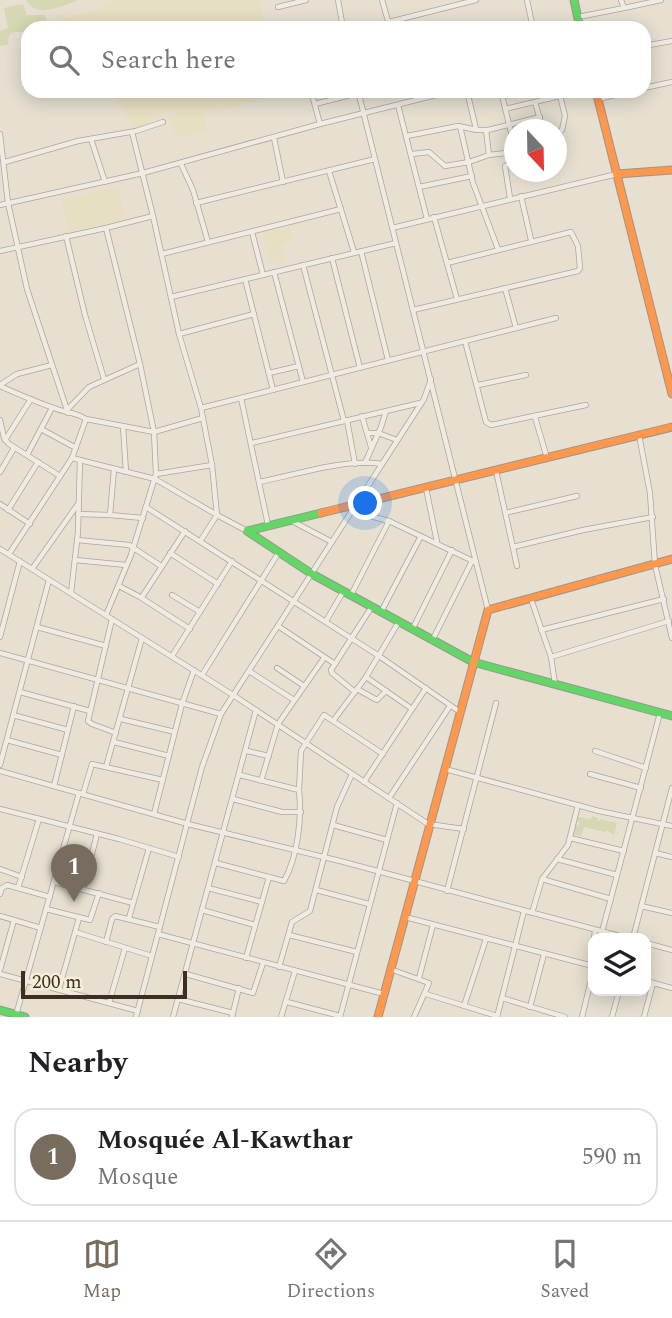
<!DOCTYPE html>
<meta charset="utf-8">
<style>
body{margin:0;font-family:Spectral,serif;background:#f6f6f6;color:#202124}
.controls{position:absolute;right:21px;bottom:21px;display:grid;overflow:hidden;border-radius:14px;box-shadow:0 4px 18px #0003}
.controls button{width:63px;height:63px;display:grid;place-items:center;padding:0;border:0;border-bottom:2px solid #e0e0e0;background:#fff;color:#202124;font:35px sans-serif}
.compass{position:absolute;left:504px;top:119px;width:63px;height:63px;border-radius:50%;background:#fff;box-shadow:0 4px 18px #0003;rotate:158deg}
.scale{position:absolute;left:21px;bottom:18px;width:166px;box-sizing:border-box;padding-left:7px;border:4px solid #3d2e20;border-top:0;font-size:19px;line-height:24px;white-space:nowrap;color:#3d2e20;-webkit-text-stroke:5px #f7eed8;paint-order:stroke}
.you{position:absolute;left:366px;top:504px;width:24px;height:24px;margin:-18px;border:5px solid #fff;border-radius:50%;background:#1a73e8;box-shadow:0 0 0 10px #1a73e833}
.badge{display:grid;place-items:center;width:46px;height:46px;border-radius:50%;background:#786c5e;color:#fff;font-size:23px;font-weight:700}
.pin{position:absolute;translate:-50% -58px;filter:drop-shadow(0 2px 4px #0008)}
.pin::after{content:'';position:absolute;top:37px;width:24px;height:21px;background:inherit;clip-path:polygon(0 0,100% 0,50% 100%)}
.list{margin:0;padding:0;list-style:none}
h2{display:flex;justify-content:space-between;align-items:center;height:91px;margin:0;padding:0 28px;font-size:30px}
h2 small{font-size:23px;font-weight:400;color:#757577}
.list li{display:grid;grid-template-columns:46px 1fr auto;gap:21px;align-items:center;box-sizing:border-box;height:98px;margin:0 14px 14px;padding:0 14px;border:2px solid #e0e0e0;border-radius:21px}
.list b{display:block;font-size:26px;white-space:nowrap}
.list p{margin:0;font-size:23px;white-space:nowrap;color:#757577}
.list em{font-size:23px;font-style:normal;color:#757577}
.icon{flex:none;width:38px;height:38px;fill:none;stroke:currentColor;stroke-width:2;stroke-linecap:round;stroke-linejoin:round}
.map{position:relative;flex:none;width:672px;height:1017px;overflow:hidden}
.search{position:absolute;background:#fff;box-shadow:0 4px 18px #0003;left:21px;right:21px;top:21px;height:77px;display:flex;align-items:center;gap:18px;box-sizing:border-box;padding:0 24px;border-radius:21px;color:#757577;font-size:26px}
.sheet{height:203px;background:#fff}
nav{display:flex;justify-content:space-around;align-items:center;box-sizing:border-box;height:98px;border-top:2px solid #e0e0e0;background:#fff;font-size:19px;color:#757577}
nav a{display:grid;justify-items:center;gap:4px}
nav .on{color:#786c5e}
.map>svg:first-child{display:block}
.farmland{fill:#e6dfc2}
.green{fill:#d6d7b3}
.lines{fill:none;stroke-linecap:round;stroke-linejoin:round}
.street-casing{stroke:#ada599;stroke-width:6}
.fast-casing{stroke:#9c958a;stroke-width:9}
.slow-casing{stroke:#9c958a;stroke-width:9}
.street{stroke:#efebe3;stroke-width:4.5}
.fast{stroke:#63d668;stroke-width:7}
.slow{stroke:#ff974d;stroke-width:7}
</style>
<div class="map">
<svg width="672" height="1017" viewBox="0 0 672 1017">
<rect width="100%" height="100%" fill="#e7e0d1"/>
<!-- farmland -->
<g class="farmland">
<path d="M112 0H269L260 3 266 26 276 25 277 28H63L55 15 66 13 68 17 90 12Z"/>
<path d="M112 91H291L204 114 207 133 177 136 167 120 177 115 171 109 139 129 133 127Z"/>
<path d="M118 186 125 219 69 232 61 200Z"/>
<path d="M290 227 294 241 282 245 286 261 274 264 273 260 269 261 263 234Z"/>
</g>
<!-- green -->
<g class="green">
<path d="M26 0H77V1C61 6 36 19 26 0Z"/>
<path d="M23 4 27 15H45L48 28H28V32H14L9 35 8 45 0 46V31L8 28 4 8Z"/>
<path d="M592 816 598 818V822L601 819 608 821 607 825 609 821 617 823 614 835 606 830 605 832 584 827 581 836 574 834 575 825H579V822L576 821 578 817 591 819Z"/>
</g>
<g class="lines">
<!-- street casing -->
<g class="street-casing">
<g id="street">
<path d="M338 0 343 28"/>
<path d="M382 0 390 28"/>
<path d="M527 0 533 28"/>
<path d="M621 0 624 8 661 0"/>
<path d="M278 7 306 0"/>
<path d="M578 17 624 8"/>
<path d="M389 22 476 0"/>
<path d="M644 46 672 41"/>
<path d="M644 88 672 82"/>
<path d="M311 91 320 124"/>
<path d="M358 91 488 610"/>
<path d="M467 91 476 129"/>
<path d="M501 91 514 145"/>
<path d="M598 99 632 91"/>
<path d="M535 102 543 130"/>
<path d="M315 104 358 93"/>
<path d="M398 105 427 219"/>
<path d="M505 109 560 96"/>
<path d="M460 126 473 183 498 249"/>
<path d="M132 132 153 216 179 334 201 408 556 318"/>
<path d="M556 133 562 130 565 116 559 91"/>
<path d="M0 134 8 203 27 289 68 413"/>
<path d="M407 136 458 126 477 130H488L540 117"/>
<path d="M274 138 283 182"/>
<path d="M91 139 105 182"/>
<path d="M556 152 562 151"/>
<path d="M412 154 429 152 445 166 469 162 489 155 486 130"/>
<path d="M489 155 514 152"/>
<path d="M5 162 78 141 136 131 163 122"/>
<path d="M181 164 193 190 208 242"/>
<path d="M329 171 354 252"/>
<path d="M419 187 472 176"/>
<path d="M521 196 531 240"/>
<path d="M510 198 505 166 514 161"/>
<path d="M196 203 375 159"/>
<path d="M0 205 143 173 320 124 452 91"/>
<path d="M434 217 457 299"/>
<path d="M392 228 617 174"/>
<path d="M252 232 263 275"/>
<path d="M66 236 85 315 104 379"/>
<path d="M0 251 106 228"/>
<path d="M361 251 388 360"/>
<path d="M162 254 341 209"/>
<path d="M332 258 360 368"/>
<path d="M303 265 344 421"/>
<path d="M274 272 303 382"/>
<path d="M245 279 273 390"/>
<path d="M505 288 516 328"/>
<path d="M171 297 396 243"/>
<path d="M413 310 578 271 580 268 578 246 571 232 447 263"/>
<path d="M179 334 254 314"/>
<path d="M465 341 486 422 491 425 586 405"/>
<path d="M269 373 299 366"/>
<path d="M0 385 17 374 52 365"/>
<path d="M478 385 526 375"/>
<path d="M0 386C18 394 36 402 54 408 66 413 76 412 86 419L154 432 203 418"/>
<path d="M241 398 268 525"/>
<path d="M201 408 212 465 217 515 247 531"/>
<path d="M67 410 89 387 140 364"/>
<path d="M362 416 371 447"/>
<path d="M535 417 547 458"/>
<path d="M0 420 4 438 9 444 60 476"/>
<path d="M347 420 355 464"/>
<path d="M123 426 126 472"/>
<path d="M41 429 76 448"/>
<path d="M367 433H378L397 440"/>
<path d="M639 435 650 493 655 565 672 638"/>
<path d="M5 440 31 399"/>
<path d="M252 443 420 403"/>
<path d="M27 455 52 408"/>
<path d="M72 458 155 479 217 515 201 540"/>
<path d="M365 463 381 427 386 411"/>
<path d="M114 469 110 515 143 518"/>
<path d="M496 471 517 566"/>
<path d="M0 472 14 448"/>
<path d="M156 474 212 465"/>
<path d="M259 482C295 475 346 458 382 464"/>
<path d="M426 488 437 542"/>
<path d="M0 504 30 524"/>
<path d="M146 507 379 656 460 712"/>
<path d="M8 510 38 462"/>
<path d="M351 511 389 521 475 562"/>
<path d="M505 513 577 496"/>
<path d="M78 514 110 515"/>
<path d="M290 520 332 542"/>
<path d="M77 540 129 545 161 566"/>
<path d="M513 547 583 530 653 517"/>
<path d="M0 549 233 695 428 824 464 829"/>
<path d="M170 553 218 584"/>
<path d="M9 554 72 458 86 419"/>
<path d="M75 560 126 565"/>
<path d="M32 569 78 504"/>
<path d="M119 586 140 597 190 629"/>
<path d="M71 593 78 532 80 460"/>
<path d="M172 595 200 612"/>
<path d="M351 595 389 521"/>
<path d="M142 597 185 531"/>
<path d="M531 599 551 657"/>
<path d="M381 612 421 536"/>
<path d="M106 615 131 555 156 474 154 432 140 364 106 228 153 216"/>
<path d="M112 619 88 721 92 724 116 733"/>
<path d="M326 621 343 592"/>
<path d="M278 626 335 664"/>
<path d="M37 627 106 646"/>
<path d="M412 630 452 550"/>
<path d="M541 630 664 599"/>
<path d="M0 637 20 561"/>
<path d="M432 641 472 561"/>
<path d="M0 653 221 714"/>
<path d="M172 656 232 561"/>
<path d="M277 668 304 686"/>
<path d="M249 671 294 700"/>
<path d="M202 675 279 552"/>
<path d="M366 677 412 709"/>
<path d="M555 684 551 657 669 621"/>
<path d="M357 689 377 700 386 691"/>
<path d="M20 692 90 711"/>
<path d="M355 692 332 673 331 670 371 608"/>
<path d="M13 715 68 730"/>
<path d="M121 719 175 732"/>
<path d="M333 721 366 677 398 623"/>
<path d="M7 740 62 755"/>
<path d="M114 742 169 756"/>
<path d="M247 751 269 756"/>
<path d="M595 751 646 768"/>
<path d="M0 765 49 580"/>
<path d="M106 767 142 638"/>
<path d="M445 769 599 811 672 826"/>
<path d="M0 771 188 824 340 861 627 938"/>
<path d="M590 774 641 788"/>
<path d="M261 781 278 724 324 658"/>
<path d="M364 782 426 688"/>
<path d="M54 786 74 706"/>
<path d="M299 790 301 751 324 715 383 754"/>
<path d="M83 794 92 764 163 780"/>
<path d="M389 798 450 706"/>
<path d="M233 799 282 812H301"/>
<path d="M0 809 119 839 179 857"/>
<path d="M154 814 182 704 194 670"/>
<path d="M333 825 387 840"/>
<path d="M570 838 624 851"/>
<path d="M655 853 672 857"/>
<path d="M557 859 617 875"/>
<path d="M216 863 284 881C298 856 302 818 299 790L240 775"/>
<path d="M0 869 22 877"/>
<path d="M542 879 611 899"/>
<path d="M54 882 133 903"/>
<path d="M18 888 39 819"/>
<path d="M208 888 262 902"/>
<path d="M83 889 97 834"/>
<path d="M316 890 369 904"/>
<path d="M447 891 496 703"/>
<path d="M0 894 2 888 7 885 50 897"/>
<path d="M641 906 672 913"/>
<path d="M46 909 90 920 99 893"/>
<path d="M202 910 255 925"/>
<path d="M532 913 542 879 568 845 578 805"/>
<path d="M0 916 41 928"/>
<path d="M405 917 593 966"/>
<path d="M129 918 149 848"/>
<path d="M75 932 152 956"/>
<path d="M602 932 660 713"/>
<path d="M158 934 384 994"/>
<path d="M289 935 357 952"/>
<path d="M633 938 672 788"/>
<path d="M106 942 112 919 115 916 160 927"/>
<path d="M646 943 672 950"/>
<path d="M246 958 269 877"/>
<path d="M591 966 595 930"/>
<path d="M279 967 292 922 310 911 337 807 352 774"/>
<path d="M390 969 429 983 414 1017"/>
<path d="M0 970 14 920"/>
<path d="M0 974 138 1011"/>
<path d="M186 974 253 993 263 963"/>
<path d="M419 978 433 925"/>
<path d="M646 981 672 988"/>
<path d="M59 989 79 918"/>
<path d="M426 994 497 1016"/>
<path d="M502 998 565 1017"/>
<path d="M178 999 233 1013"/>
<path d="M287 1002 340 1016"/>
<path d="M109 1003 125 948"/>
<path d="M464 1006 486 939"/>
<path d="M530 1007 544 954"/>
<path d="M16 1015 79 793"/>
<path d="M136 1017 202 767 221 714 424 399 431 379"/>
<path d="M173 1017 256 710"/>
<path d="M232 1017 239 988"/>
<path d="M281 1017 295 971"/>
<path d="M340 1017 397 803"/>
<path d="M497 1017 524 911"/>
<path d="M582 1017 593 972"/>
<path d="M612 1017 619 991"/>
<path d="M644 1017 653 983"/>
</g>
</g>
<!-- fast casing -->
<g class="fast-casing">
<g id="fast">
<path d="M574 0 580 28"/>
<path d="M321 513 247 531 312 574 473 662 672 716"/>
<path d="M0 1010 25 1017"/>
</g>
</g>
<!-- slow casing -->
<g class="slow-casing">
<g id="slow">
<path d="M596 91 672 394"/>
<path d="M617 174 672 170"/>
<path d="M321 513 672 427"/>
<path d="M378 1017 488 610 672 559"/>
</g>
</g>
<!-- street -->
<use href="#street" class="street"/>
<!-- fast -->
<use href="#fast" class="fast"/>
<!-- slow -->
<use href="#slow" class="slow"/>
</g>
</svg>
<div class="controls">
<button><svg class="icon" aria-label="layers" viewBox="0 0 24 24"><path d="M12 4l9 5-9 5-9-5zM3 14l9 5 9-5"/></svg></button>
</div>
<svg class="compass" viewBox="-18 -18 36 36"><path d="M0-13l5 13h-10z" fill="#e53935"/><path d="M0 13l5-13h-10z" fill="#757577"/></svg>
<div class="scale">200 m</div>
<div class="you"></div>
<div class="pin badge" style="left:74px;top:902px">1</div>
<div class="search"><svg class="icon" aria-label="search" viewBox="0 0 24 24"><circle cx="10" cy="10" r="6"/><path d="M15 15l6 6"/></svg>Search here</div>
</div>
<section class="sheet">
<h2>Nearby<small></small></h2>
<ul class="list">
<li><span class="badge">1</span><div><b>Mosquée Al-Kawthar</b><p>Mosque</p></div><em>590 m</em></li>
</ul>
</section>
<nav>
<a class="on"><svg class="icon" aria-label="map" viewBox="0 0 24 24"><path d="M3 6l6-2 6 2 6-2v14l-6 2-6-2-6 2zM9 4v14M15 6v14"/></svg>Map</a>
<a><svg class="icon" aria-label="directions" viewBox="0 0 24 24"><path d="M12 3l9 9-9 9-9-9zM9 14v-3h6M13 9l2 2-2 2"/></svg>Directions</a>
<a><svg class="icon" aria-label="saved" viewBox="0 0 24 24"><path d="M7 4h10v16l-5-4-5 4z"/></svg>Saved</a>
</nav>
